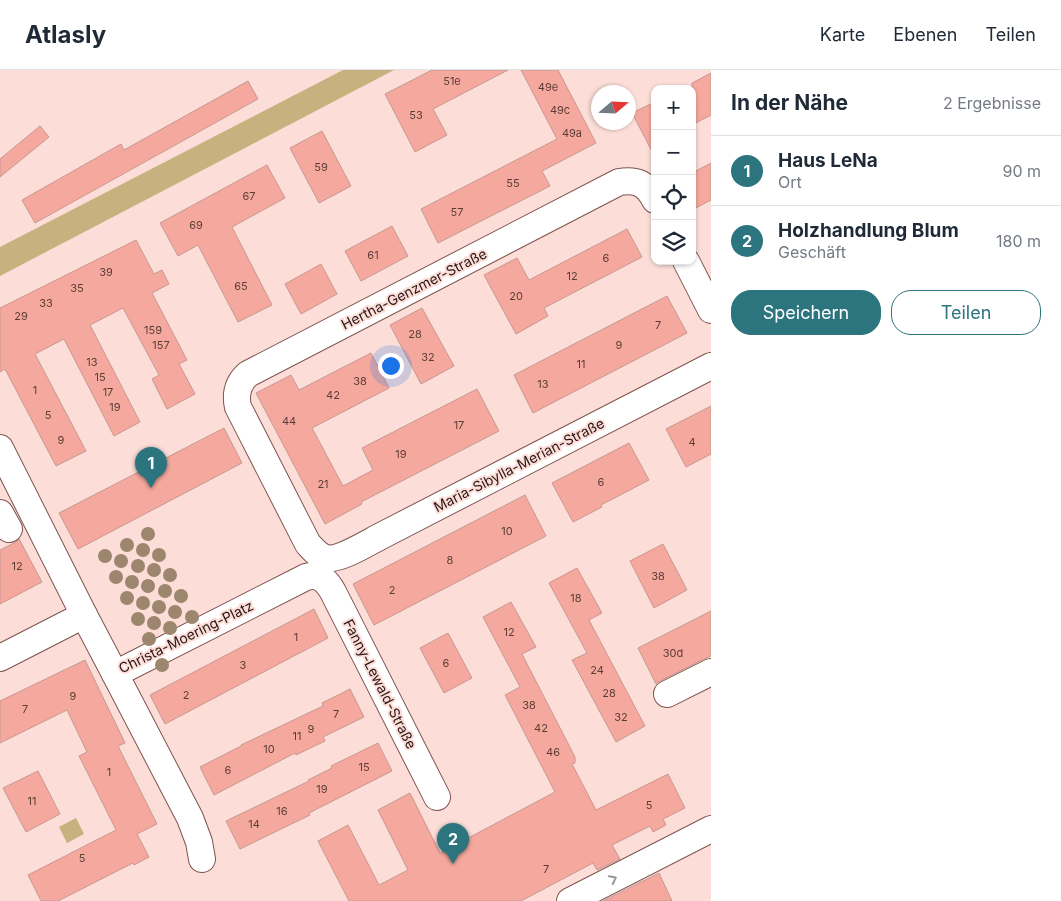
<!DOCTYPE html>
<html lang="de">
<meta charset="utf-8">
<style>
body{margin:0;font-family:Inter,sans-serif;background:#f6f6f7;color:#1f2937}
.controls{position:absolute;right:15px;top:15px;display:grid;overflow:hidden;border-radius:10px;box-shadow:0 1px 4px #0004}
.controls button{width:45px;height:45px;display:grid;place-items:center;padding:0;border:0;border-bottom:1px solid #e0e1e3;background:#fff;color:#1f2937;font:25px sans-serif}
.compass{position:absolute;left:591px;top:15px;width:45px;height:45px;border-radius:50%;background:#fff;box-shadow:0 1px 4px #0004;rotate:71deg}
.you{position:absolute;left:390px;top:295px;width:18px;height:18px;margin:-12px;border:4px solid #fff;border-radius:50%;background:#1a73e8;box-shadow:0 0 0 8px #1a73e833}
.badge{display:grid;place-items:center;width:32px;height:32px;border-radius:50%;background:#2c747e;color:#fff;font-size:16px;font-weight:700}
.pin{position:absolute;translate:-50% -41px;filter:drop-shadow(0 1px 2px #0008)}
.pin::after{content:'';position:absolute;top:26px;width:18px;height:15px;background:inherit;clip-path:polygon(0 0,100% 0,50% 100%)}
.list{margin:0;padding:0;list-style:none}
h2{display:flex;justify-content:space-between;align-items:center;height:65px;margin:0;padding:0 20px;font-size:21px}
h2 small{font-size:16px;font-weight:400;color:#747a83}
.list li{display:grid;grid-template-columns:32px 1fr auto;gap:15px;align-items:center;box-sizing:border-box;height:70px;padding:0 20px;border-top:1px solid #e0e1e3}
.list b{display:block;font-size:19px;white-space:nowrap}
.list p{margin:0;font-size:16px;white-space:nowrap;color:#747a83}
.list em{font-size:16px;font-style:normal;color:#747a83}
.actions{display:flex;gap:10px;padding:15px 20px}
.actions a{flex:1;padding:11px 0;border:1px solid #2c747e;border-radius:20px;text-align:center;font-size:18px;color:#2c747e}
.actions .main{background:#2c747e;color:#fff}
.icon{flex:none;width:28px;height:28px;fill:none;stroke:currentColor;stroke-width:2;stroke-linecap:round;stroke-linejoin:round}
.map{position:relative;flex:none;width:711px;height:831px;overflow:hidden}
header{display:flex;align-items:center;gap:30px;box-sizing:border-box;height:70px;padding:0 25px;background:#fff;border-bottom:1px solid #e0e1e3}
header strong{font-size:24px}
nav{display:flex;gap:28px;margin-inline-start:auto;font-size:18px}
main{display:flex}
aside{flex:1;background:#fff}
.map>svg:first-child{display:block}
.green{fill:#c6b27e}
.building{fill:#f5a99e;stroke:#c79891}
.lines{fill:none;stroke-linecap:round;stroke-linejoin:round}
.minor-casing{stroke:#7e544e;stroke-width:28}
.minor{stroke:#fff;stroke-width:26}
.tree{fill:#9c866e}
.oneway{stroke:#9e9795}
.labels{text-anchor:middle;stroke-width:4;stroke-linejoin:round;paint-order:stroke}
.number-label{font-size:11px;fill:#5b3c36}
.street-label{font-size:14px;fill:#281714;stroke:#fcddd8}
</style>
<header>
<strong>Atlasly</strong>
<nav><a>Karte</a><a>Ebenen</a><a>Teilen</a></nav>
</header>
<main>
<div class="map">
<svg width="711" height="831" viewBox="0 0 711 831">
<rect width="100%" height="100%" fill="#fcddd8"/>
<!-- green -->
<g class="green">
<path d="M343 0H394L0 206V177Z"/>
<path d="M76 748 84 764 67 773 59 757Z"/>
</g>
<!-- building -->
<g class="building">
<path d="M432 0H508L433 39 447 65 415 82 385 24Z"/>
<path d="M521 0H558L596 73 542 101 550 116 438 173 421 139 557 69Z"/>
<path d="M711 3V45L692 55V13Z"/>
<path d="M248 11 258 29 35 153 22 130 121 74 124 80Z"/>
<path d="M655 32V87L632 43Z"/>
<path d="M40 56 49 67 0 107V89Z"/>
<path d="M322 61 351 116 319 133 290 78Z"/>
<path d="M711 93V130L692 140V103Z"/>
<path d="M267 95 285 128 232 157 272 235 238 252 198 175 178 186 160 153Z"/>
<path d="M392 156 408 186 361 211 345 181Z"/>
<path d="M627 159 642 187 544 238 548 246 516 264 484 205 517 188 529 210Z"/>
<path d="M136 170 154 204 162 200 169 214 152 223 187 290 179 294 195 324 167 339 152 309 159 305 123 238 90 255 140 352 114 366 64 269 35 284 86 381 56 396 5 299 0 302V238Z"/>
<path d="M321 194 337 224 301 244 285 214Z"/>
<path d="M667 226 687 263 533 343 514 305Z"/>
<path d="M422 238 454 296 421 314 390 255Z"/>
<path d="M371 283 389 318 312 358 343 416 373 400 362 378 477 319 499 361 361 432 362 434 325 454 256 323 291 305 299 320Z"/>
<path d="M711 336V384L686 397 666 359Z"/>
<path d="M224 358 242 393 78 479 59 443Z"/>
<path d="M629 373 649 410 601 435 602 437 573 452 552 413Z"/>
<path d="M525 425 546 466 374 555 353 514Z"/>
<path d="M19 469 42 512 0 534V480L16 472Z"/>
<path d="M663 474 687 520 654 538 630 491Z"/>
<path d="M577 498 602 543 589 550 645 656 616 672 572 590 587 583 549 513Z"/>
<path d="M511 532 536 577 522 584 575 687V693L572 694 596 740 668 704 685 738 663 749 666 755 653 762 650 756 612 775 620 789 597 800 593 793 521 831H349L318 771 348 755 379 815 408 800 378 740 410 723 440 783 555 722 505 625 520 617 483 547Z"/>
<path d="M314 539 328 568 165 654 150 625Z"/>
<path d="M711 541V586L704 589 660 611 656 614 638 578Z"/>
<path d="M448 563 472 608 444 623 420 578Z"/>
<path d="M85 590 125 673 118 676 157 754 137 764 149 787 134 795 133 793 58 831H41L28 805 116 760 79 686 87 682 67 640 0 673V631Z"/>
<path d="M350 619 364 647 323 667 325 671 296 685 295 683 214 725 200 697 241 676V675L323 636 322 633Z"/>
<path d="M378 673 392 701 309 743 310 745 240 779 226 751 309 711 308 710 332 698 331 696Z"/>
<path d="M38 701 60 744 26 762 3 718Z"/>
<path d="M659 803 672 831H603Z"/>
</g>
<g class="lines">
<!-- minor casing -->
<g class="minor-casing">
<g id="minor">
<path d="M655 130C647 114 637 109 619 112L248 304C238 313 235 324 238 337L308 474C313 479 318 486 326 488 339 491 369 472 381 466L711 296"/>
<path d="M686 191 711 240"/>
<path d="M0 378 84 545 115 604 306 507C319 503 327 511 333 522L437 727"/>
<path d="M0 443 9 459"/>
<path d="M0 588 84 545"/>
<path d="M115 604 190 748 199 772 202 789"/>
<path d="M667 624 711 602"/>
<path d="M570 831 711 759"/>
</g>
</g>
<!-- minor -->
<use href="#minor" class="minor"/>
</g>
<!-- trees -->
<g class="tree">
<circle cx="148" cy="464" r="7"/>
<circle cx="127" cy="475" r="7"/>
<circle cx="143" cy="480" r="7"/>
<circle cx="159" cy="485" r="7"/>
<circle cx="105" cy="486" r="7"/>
<circle cx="121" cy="491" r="7"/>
<circle cx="138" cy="496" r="7"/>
<circle cx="154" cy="500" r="7"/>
<circle cx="170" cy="505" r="7"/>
<circle cx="116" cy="507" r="7"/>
<circle cx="132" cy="512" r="7"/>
<circle cx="148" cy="516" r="7"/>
<circle cx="165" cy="521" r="7"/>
<circle cx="181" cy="526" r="7"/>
<circle cx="127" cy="528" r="7"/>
<circle cx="143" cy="533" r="7"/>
<circle cx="159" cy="537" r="7"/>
<circle cx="175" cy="542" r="7"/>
<circle cx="192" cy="547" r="7"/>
<circle cx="138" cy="549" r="7"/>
<circle cx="154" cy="553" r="7"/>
<circle cx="170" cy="558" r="7"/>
<circle cx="149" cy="569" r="7"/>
<circle cx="162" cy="595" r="7"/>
</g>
<!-- one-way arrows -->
<defs><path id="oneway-chevron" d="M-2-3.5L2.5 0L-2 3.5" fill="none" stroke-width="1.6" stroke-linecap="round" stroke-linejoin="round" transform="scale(1.25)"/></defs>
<use class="oneway" href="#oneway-chevron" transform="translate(613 809) rotate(-27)"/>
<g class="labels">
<!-- number labels -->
<g class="number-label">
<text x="452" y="15">51e</text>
<text x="548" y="21">49e</text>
<text x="560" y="44">49c</text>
<text x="416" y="49">53</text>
<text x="572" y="67">49a</text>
<text x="321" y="101">59</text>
<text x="513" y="117">55</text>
<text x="249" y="130">67</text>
<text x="457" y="146">57</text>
<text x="196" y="159">69</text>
<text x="373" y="189">61</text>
<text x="606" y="192">6</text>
<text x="106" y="206">39</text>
<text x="572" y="210">12</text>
<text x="241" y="220">65</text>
<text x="77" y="222">35</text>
<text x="516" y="230">20</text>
<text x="46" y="237">33</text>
<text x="21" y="250">29</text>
<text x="658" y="259">7</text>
<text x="153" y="264">159</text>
<text x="415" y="268">28</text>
<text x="161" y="279">157</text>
<text x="619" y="279">9</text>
<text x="428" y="291">32</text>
<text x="92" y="296">13</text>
<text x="581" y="298">11</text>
<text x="100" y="311">15</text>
<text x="360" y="315">38</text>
<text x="543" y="318">13</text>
<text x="35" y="324">1</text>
<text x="108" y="326">17</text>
<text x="333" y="329">42</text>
<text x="115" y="341">19</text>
<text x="48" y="349">5</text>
<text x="289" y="355">44</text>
<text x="459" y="359">17</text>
<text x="61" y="374">9</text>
<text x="692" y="376">4</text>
<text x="401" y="388">19</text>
<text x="601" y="416">6</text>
<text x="323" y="418">21</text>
<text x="507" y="465">10</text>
<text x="450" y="494">8</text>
<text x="17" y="500">12</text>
<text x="658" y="510">38</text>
<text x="392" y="524">2</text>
<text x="576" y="532">18</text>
<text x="509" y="566">12</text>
<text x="296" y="571">1</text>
<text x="673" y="587">30d</text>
<text x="446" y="597">6</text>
<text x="243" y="599">3</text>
<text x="597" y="604">24</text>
<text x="609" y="627">28</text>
<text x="186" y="629">2</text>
<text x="73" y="630">9</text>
<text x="529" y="639">38</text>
<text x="25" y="643">7</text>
<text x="336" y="648">7</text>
<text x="621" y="651">32</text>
<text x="541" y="662">42</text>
<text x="311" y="663">9</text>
<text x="297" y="670">11</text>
<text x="269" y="683">10</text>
<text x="553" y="686">46</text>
<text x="364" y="701">15</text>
<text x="228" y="704">6</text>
<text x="109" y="706">1</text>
<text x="322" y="723">19</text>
<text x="32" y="735">11</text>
<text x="649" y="739">5</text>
<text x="282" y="745">16</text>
<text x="254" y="758">14</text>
<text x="82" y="792">5</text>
<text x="546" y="803">7</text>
</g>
<!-- street labels -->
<g class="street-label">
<text transform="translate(414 219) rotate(-27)" y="5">Hertha-Genzmer-Straße</text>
<text transform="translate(519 395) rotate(-27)" y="5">Maria-Sibylla-Merian-Straße</text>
<text transform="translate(186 567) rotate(-26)" y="5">Christa-Moering-Platz</text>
<text transform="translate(380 614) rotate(63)" y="5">Fanny-Lewald-Straße</text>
</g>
</g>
</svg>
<div class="controls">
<button>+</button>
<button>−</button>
<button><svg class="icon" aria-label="locate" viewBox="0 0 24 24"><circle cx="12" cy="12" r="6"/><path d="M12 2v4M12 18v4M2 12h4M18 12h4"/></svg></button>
<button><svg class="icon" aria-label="layers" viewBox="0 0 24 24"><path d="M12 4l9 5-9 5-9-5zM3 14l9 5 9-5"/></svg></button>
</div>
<svg class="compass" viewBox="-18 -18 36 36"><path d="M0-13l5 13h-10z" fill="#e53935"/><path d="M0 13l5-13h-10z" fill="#747a83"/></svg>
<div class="you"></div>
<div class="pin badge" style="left:151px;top:418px">1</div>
<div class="pin badge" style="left:453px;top:794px">2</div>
</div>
<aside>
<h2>In der Nähe<small>2 Ergebnisse</small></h2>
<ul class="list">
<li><span class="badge">1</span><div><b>Haus LeNa</b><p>Ort</p></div><em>90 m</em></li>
<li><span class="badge">2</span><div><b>Holzhandlung Blum</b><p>Geschäft</p></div><em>180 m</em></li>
</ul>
<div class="actions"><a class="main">Speichern</a><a>Teilen</a></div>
</aside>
</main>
